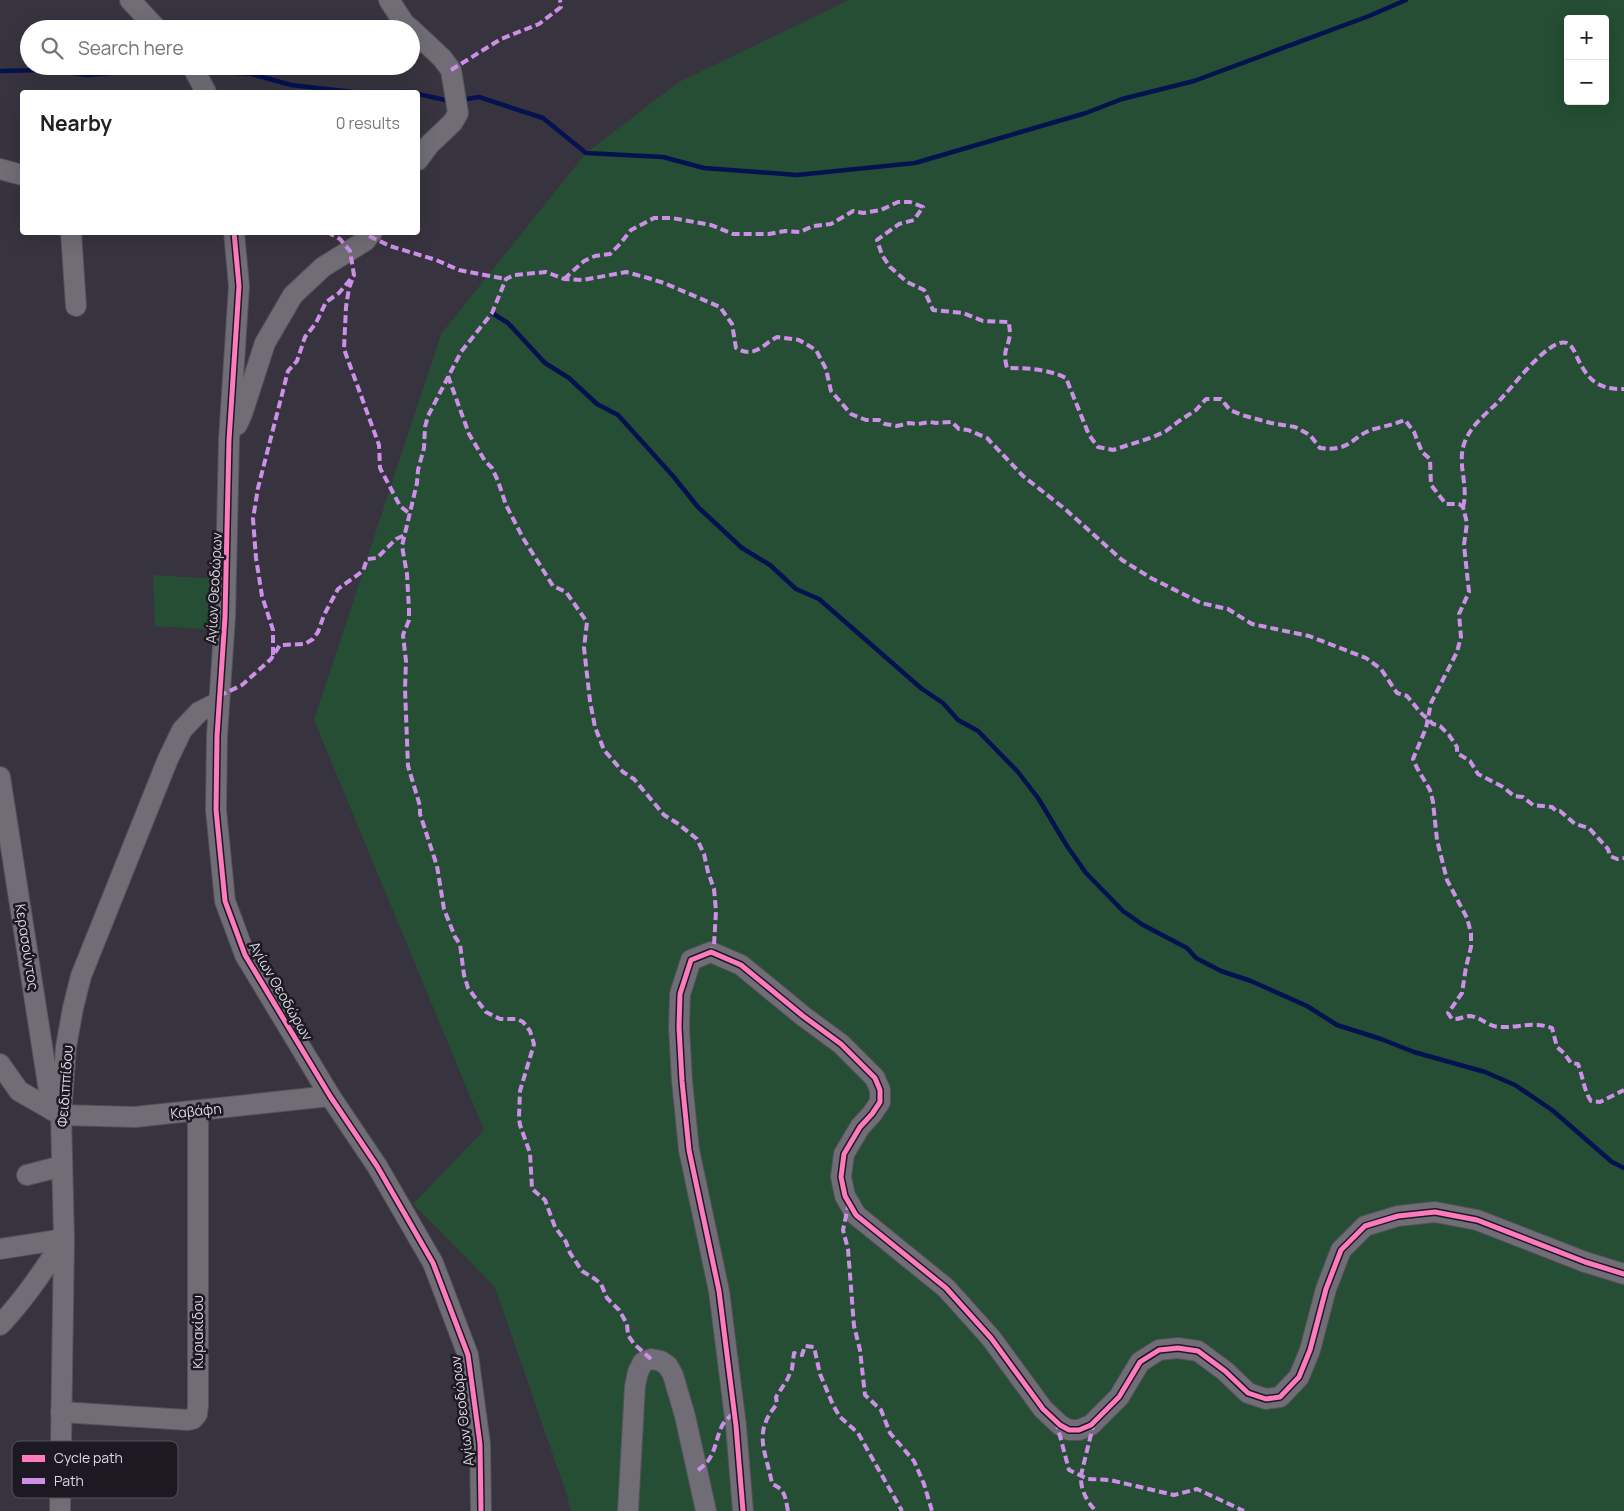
<!DOCTYPE html>
<meta charset="utf-8">
<style>
body{margin:0;font-family:Manrope,sans-serif;background:#f2f2f2;color:#202124}
.controls{position:absolute;right:15px;top:15px;display:grid;overflow:hidden;border-radius:5px;box-shadow:0 5px 20px #0002}
.controls button{width:45px;height:45px;display:grid;place-items:center;padding:0;border:0;border-bottom:1px solid #e0e0e0;background:#fff;color:#202124;font:25px sans-serif}
.list{margin:0;padding:0;list-style:none}
h2{display:flex;justify-content:space-between;align-items:center;height:65px;margin:0;padding:0 20px;font-size:21px}
h2 small{font-size:16px;font-weight:400;color:#757577}
.icon{flex:none;width:28px;height:28px;fill:none;stroke:currentColor;stroke-width:2;stroke-linecap:round;stroke-linejoin:round}
.map{position:relative;flex:none;width:1624px;height:1511px;overflow:hidden}
.search{position:absolute;background:#fff;box-shadow:0 5px 20px #0002;left:20px;top:20px;width:400px;height:55px;display:flex;align-items:center;gap:12px;box-sizing:border-box;padding:0 18px;border-radius:28px;color:#757577;font-size:19px}
.panel{position:absolute;background:#fff;box-shadow:0 5px 20px #0002;left:20px;top:90px;width:400px;height:145px;border-radius:5px}
.map>svg:first-child{display:block}
.green{fill:#254e34;fill-rule:evenodd}
.lines{fill:none;stroke-linecap:round;stroke-linejoin:round}
.stream{stroke:#051250;stroke-width:4.5}
.minor-casing{stroke:#54515b;stroke-width:22}
.minor{stroke:#706d76;stroke-width:20}
.quiet{stroke:#ce8fe9;stroke-width:4;stroke-dasharray:8 4;stroke-linecap:butt}
.cycleway-casing{stroke:#1c1922;stroke-width:8}
.cycleway{stroke:#fd7abc;stroke-width:5}
.labels{text-anchor:middle;stroke-width:5;stroke-linejoin:round;paint-order:stroke}
.street-label{font-size:14px;fill:#dbd7e4;stroke:#1c1922}
.key{fill:#1c1922;stroke:#55525c;stroke-width:1}
.key-label{font-size:14px;fill:#dbd7e4}
</style>
<div class="map">
<svg width="1624" height="1511" viewBox="0 0 1624 1511">
<rect width="100%" height="100%" fill="#37343f"/>
<!-- green -->
<g class="green">
<path d="M849 0H1624V1511H571L566 1493 495 1287 413 1204 484 1130 314 720 441 334 586 153 679 82ZM1568 19H1605V101H1568Z"/>
<path d="M153 575 219 579V630L155 626Z"/>
</g>
<g class="lines">
<!-- stream -->
<g class="stream">
<path d="M0 71 46 70 88 75 134 71 188 70"/>
<path d="M201 71 252 74 291 85 353 92"/>
<path d="M363 92H411"/>
<path d="M418 94 450 101"/>
<path d="M460 100 479 97 543 118 586 153 663 157 704 168 797 175 915 163 1086 113 1122 99 1194 81 1369 16 1406 0"/>
<path d="M492 313 508 323 545 363 569 378 597 404 618 415 673 476 698 507 742 548 770 565 796 589 819 599 922 689 943 703 958 720 978 731 1018 772 1038 798 1067 846 1086 873 1123 911 1143 925 1187 948 1196 958 1221 971 1251 981 1307 1006 1337 1025 1381 1039 1414 1052 1485 1072 1515 1085 1552 1110 1612 1162 1624 1168"/>
</g>
<!-- minor casing -->
<g class="minor-casing">
<g id="minor">
<path d="M130 0 157 29"/>
<path d="M389 0 404 23 411 29"/>
<path d="M411 29 442 58 451 70 458 113 453 122 429 145 418 160"/>
<path d="M192 66 206 92"/>
<path d="M0 169 22 175"/>
<path d="M71 232 76 306"/>
<path d="M234 232 239 286 229 440 225 617 217 736 216 810 225 901 245 955 330 1096 377 1166 433 1263 468 1355 480 1444 481 1511"/>
<path d="M237 425 242 414 265 343 293 295 323 267 365 241 372 232"/>
<path d="M0 777 52 1110"/>
<path d="M0 1064 19 1091 61 1115 135 1117 330 1096"/>
<path d="M27 1175 62 1166"/>
<path d="M0 1249 64 1239"/>
<path d="M0 1325C25 1299 45 1269 64 1239"/>
<path d="M61 1412 188 1420 193 1419 197 1414 198 1405V1112"/>
<path d="M60 1511 64 1239 61 1115 66 1047 73 1008 81 976 168 759 182 730 199 712 219 702"/>
<path d="M628 1511 635 1386 638 1372 643 1362 651 1359 661 1361 668 1366 673 1375 685 1416 706 1511"/>
<path d="M743 1511 736 1426 719 1291 689 1150 682 1081 679 1027 680 994 691 960 711 952 741 965 803 1016 841 1044 875 1078 880 1090V1102L872 1114 860 1127 844 1154 841 1177 845 1196 856 1215 946 1288 991 1338 1043 1409 1060 1425 1069 1430H1079L1091 1425 1119 1397 1140 1362 1159 1350 1178 1348 1198 1351 1225 1371 1248 1393 1266 1399 1280 1397 1299 1377 1310 1350 1326 1289 1341 1250 1365 1226 1398 1216 1435 1212 1477 1220 1585 1262 1624 1274"/>
</g>
</g>
<!-- minor -->
<use href="#minor" class="minor"/>
<!-- quiet -->
<g class="quiet">
<path d="M451 70 501 39 539 24 561 7 560 0"/>
<path d="M327 232 340 239 350 251 354 275 349 288 346 307 344 349 379 445 380 468 400 506 410 514"/>
<path d="M369 236 390 246 436 260 459 270 506 279"/>
<path d="M564 279 584 261 595 256 610 254 620 244 631 230 654 218H672L711 225 733 234H769L785 231 800 232 813 226 831 224 853 211 863 213 881 210 898 202H910L923 207 914 220 899 224 877 240 882 255 890 267 907 282 924 290 933 310 963 313 983 321 1009 322C1009 326 1010 330 1010 334 1008 350 1002 349 1007 368 1027 368 1048 369 1066 378L1089 435 1098 447 1113 450 1153 437 1166 431 1179 421 1196 410 1206 399H1221L1230 410 1242 415 1271 423 1295 427 1310 435 1320 448C1352 452 1351 436 1374 429 1385 426 1395 424 1405 420L1414 432 1422 452 1430 459 1431 485 1446 504H1459L1463 507 1467 523 1464 545 1469 592 1459 614 1461 637 1457 652 1431 703 1426 728 1413 759 1417 768 1430 790 1433 802 1437 840 1447 880 1467 918 1471 933V947L1466 967 1462 993 1448 1013 1452 1019C1459 1020 1464 1016 1470 1016 1481 1017 1489 1027 1499 1027 1518 1028 1534 1021 1552 1028L1557 1047 1564 1053 1571 1063 1578 1064C1583 1077 1584 1091 1591 1101L1600 1102 1624 1090"/>
<path d="M448 376 469 434 485 461 492 468 498 481 506 505 523 538 553 586 566 592 587 622 584 648 590 701 595 727 604 750 623 772 634 779 664 815 677 823 697 839 704 854 708 872 714 889 716 911 714 945 711 952"/>
<path d="M1463 507C1469 486 1457 465 1464 444 1470 426 1485 415 1497 403 1510 391 1549 336 1567 343 1572 346 1574 350 1576 355 1587 379 1597 390 1624 389"/>
<path d="M273 655V630L262 596 256 558 253 519 258 488 288 371 297 361 305 337 316 323 326 302 339 293 354 275"/>
<path d="M219 696 242 685 271 659 280 645 305 644 313 639 318 632 324 615 338 589 363 571 367 559 377 558 396 539 405 535"/>
<path d="M849 1202 843 1230 848 1249 854 1326 860 1350 865 1395 881 1410 890 1433 914 1461 924 1484 932 1511"/>
<path d="M651 1359 634 1344 628 1335 627 1324 619 1310 607 1298 601 1284 595 1279 582 1271 570 1253 566 1242 555 1227 545 1200 532 1189 530 1153 520 1125 519 1117 520 1091 534 1044 530 1031 523 1022 517 1019H500L486 1012 468 988 464 975 460 944 455 937 444 909 437 866 420 814V806L408 766 405 689 406 661 403 635 409 620V610L407 574 402 546 417 483 418 470 424 448 425 427 428 416 461 352 492 313 506 279 514 275 546 272 564 279 583 280 626 272 648 278 664 283 720 307 732 324 736 348C754 359 762 345 777 337L799 340 816 350 826 369 831 391 851 414 866 420H879L885 424 897 426 909 423 918 424 930 422 936 423 952 422 959 429 968 430 987 438 1023 476 1065 509 1122 560 1151 578 1201 603 1228 609 1252 624 1309 636 1366 658 1381 669 1397 693 1407 696 1420 712 1433 724 1440 726 1449 735 1457 747V753L1470 761 1478 774 1503 787 1514 796 1523 797 1533 805 1552 807 1556 811H1560L1575 824 1589 828 1608 849 1610 856 1617 859 1624 858"/>
<path d="M1056 1421 1069 1470 1088 1479 1110 1480 1174 1495 1197 1489 1244 1511"/>
<path d="M1094 1422 1081 1475C1080 1488 1086 1501 1096 1511"/>
<path d="M698 1470C715 1459 714 1445 721 1428 723 1422 730 1417 734 1412"/>
<path d="M788 1511C785 1497 786 1490 772 1484 766 1450 752 1434 777 1404L776 1397 787 1380 792 1369 794 1353 802 1355 805 1346 814 1347 820 1374 833 1405 840 1417 858 1433 902 1511"/>
</g>
<!-- cycleway casing -->
<g class="cycleway-casing">
<g id="cycleway">
<path d="M234 232 239 286 229 440 225 617 217 736 216 810 225 901 245 955 330 1096 377 1166 433 1263 468 1355 480 1444 481 1511"/>
<path d="M743 1511 736 1426 719 1291 689 1150 682 1081 679 1027 680 994 691 960 711 952 741 965 803 1016 841 1044 875 1078 880 1090V1102L872 1114 860 1127 844 1154 841 1177 845 1196 856 1215 946 1288 991 1338 1043 1409 1060 1425 1069 1430H1079L1091 1425 1119 1397 1140 1362 1159 1350 1178 1348 1198 1351 1225 1371 1248 1393 1266 1399 1280 1397 1299 1377 1310 1350 1326 1289 1341 1250 1365 1226 1398 1216 1435 1212 1477 1220 1585 1262 1624 1274"/>
</g>
</g>
<!-- cycleway -->
<use href="#cycleway" class="cycleway"/>
</g>
<g class="labels">
<!-- street labels -->
<g class="street-label">
<text transform="translate(214 588) rotate(-87)" y="5">Αγίων Θεοδώρων</text>
<text transform="translate(27 947) rotate(81)" y="5">Κερασούντος</text>
<text transform="translate(281 991) rotate(60)" y="5">Αγίων Θεοδώρων</text>
<text transform="translate(65 1086) rotate(-86)" y="5">Φειδιππίδου</text>
<text transform="translate(196 1111) rotate(-6)" y="5">Καβάφη</text>
<text transform="translate(198 1332) rotate(-90)" y="5">Κυριακίδου</text>
<text transform="translate(462 1411) rotate(-97)" y="5">Αγίων Θεοδώρων</text>
</g>
</g>
<!-- legend -->
<rect x="12" y="1441" width="166" height="57" rx="8" class="key"/>
<rect x="22" y="1455" width="23" height="7" fill="#fd7abc"/>
<rect x="22" y="1478" width="23" height="6" fill="#ce8fe9"/>
<g class="key-label">
<text x="54" y="1463">Cycle path</text>
<text x="54" y="1486">Path</text>
</g>
</svg>
<div class="controls">
<button>+</button>
<button>−</button>
</div>
<div class="search"><svg class="icon" aria-label="search" viewBox="0 0 24 24"><circle cx="10" cy="10" r="6"/><path d="M15 15l6 6"/></svg>Search here</div>
<section class="panel">
<h2>Nearby<small>0 results</small></h2>
<ul class="list">
</ul>
</section>
</div>
